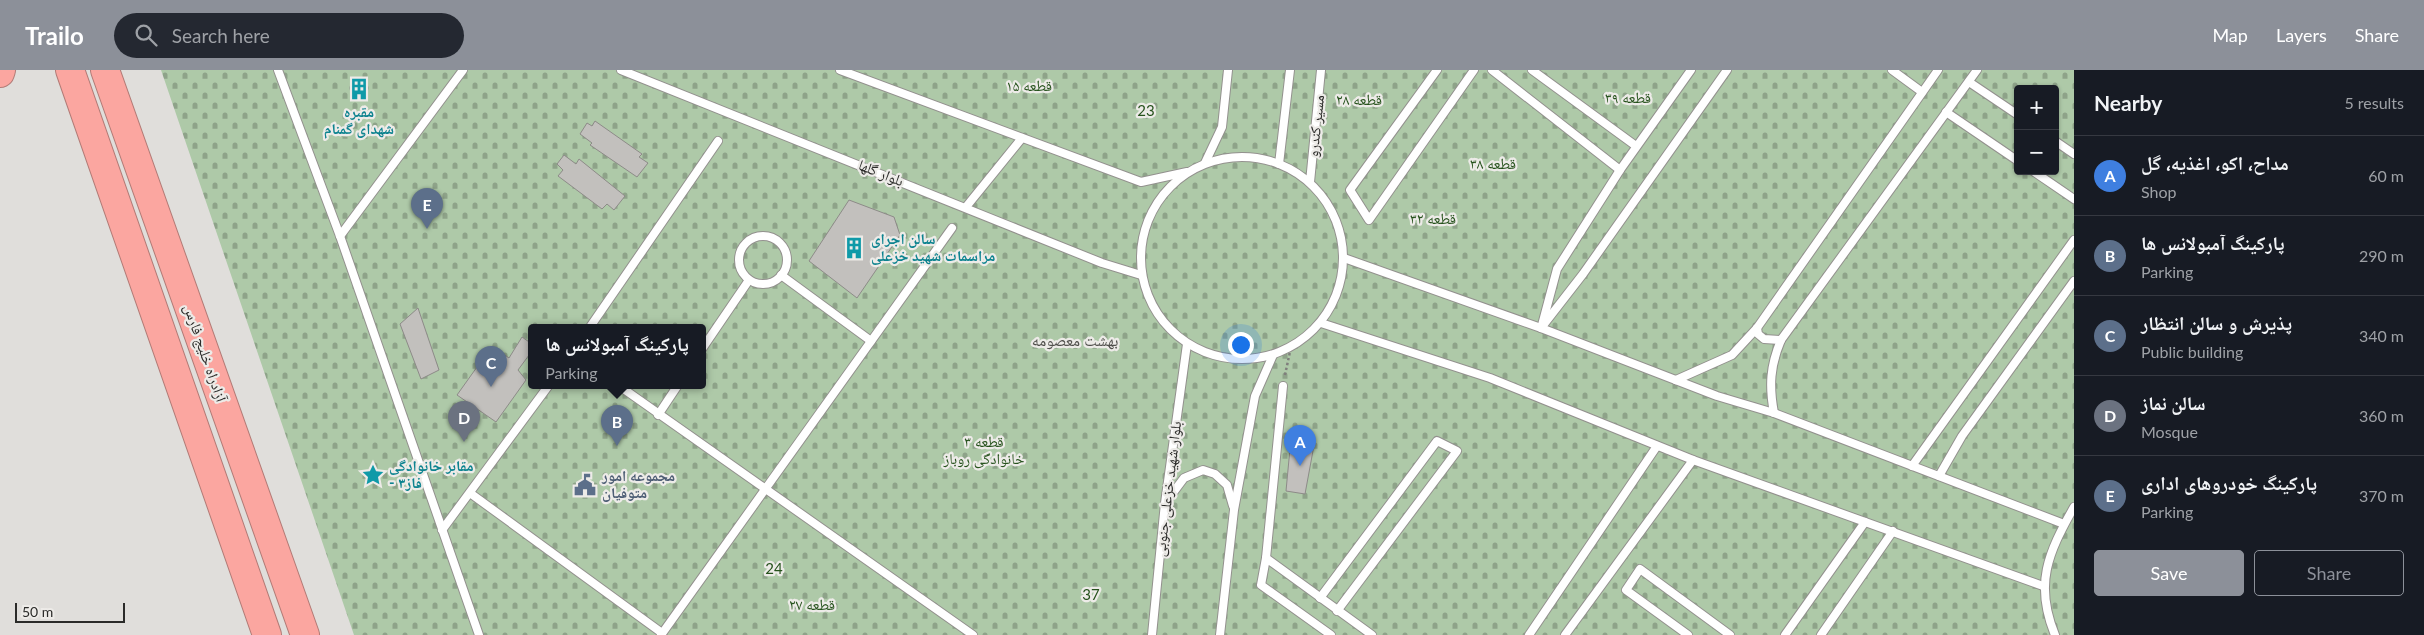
<!DOCTYPE html>
<meta charset="utf-8">
<style>
body{margin:0;font-family:Lato,"Noto Naskh Arabic",sans-serif;background:#242831;color:#f1f3f6}
.controls{position:absolute;right:15px;top:15px;display:grid;overflow:hidden;border-radius:5px;box-shadow:0 1px 4px #0004}
.controls button{width:45px;height:45px;display:grid;place-items:center;padding:0;border:0;border-bottom:1px solid #363941;background:#171b24;color:#f1f3f6;font:25px sans-serif}
.scale{position:absolute;left:15px;bottom:12px;width:110px;box-sizing:border-box;padding-left:5px;border:2px solid #2b2b29;border-top:0;font-size:14px;line-height:18px;white-space:nowrap;color:#2b2b29;-webkit-text-stroke:4px #edebe8;paint-order:stroke}
.you{position:absolute;left:1240px;top:274px;width:18px;height:18px;margin:-12px;border:4px solid #fff;border-radius:50%;background:#1a73e8;box-shadow:0 0 0 8px #1a73e833}
.badge{display:grid;place-items:center;width:32px;height:32px;border-radius:50%;background:#8c9099;color:#fff;font-size:16px;font-weight:700}
.pin{position:absolute;translate:-50% -41px;filter:drop-shadow(0 1px 2px #0008)}
.pin::after{content:'';position:absolute;top:26px;width:18px;height:15px;background:inherit;clip-path:polygon(0 0,100% 0,50% 100%)}
.popup{position:absolute;left:528px;top:254px;width:178px;height:65px;box-sizing:border-box;display:grid;place-content:center;border-radius:5px;background:#171b24;filter:drop-shadow(0 1px 4px #0005);font-size:16px;white-space:nowrap;color:#9ea1a6}
.popup b{font-size:19px;color:#f1f3f6}
.popup::after{content:'';position:absolute;left:50%;top:100%;margin-left:-10px;border:10px solid transparent;border-top-color:#171b24}
.list{margin:0;padding:0;list-style:none}
h2{display:flex;justify-content:space-between;align-items:center;height:65px;margin:0;padding:0 20px;font-size:21px}
h2 small{font-size:16px;font-weight:400;color:#9ea1a6}
.list li{display:grid;grid-template-columns:32px 1fr auto;gap:15px;align-items:center;box-sizing:border-box;height:80px;padding:0 20px;border-top:1px solid #363941}
.list b{display:block;font-size:19px;white-space:nowrap}
.list p{margin:0;font-size:16px;white-space:nowrap;color:#9ea1a6}
.list em{font-size:16px;font-style:normal;color:#9ea1a6}
.actions{display:flex;gap:10px;padding:15px 20px}
.actions a{flex:1;padding:11px 0;border:1px solid #8c9099;border-radius:5px;text-align:center;font-size:18px;color:#8c9099}
.actions .main{background:#8c9099;color:#fff}
.icon{flex:none;width:28px;height:28px;fill:none;stroke:currentColor;stroke-width:2;stroke-linecap:round;stroke-linejoin:round}
.map{position:relative;flex:none;width:2074px;height:565px;overflow:hidden}
header{display:flex;align-items:center;gap:30px;box-sizing:border-box;height:70px;padding:0 25px;background:#8c9099;color:#fff}
header strong{font-size:24px}
nav{display:flex;gap:28px;margin-inline-start:auto;font-size:18px}
.search{width:350px;height:45px;background:#242831;display:flex;align-items:center;gap:12px;box-sizing:border-box;padding:0 18px;border-radius:28px;color:#9ea1a6;font-size:19px}
main{display:flex}
aside{flex:1;background:#171b24}
.map>svg:first-child{display:block}
.cemetery{fill:url(#cemetery-stones);fill-rule:evenodd}
.building{fill:#c2c0bd;stroke:#8d8b88}
.lines{fill:none;stroke-linecap:round;stroke-linejoin:round}
.lane-casing{stroke:#93918e;stroke-width:10}
.highway-casing{stroke:#b27b76;stroke-width:30}
.path{stroke:#7f7e7c;stroke-width:2.5;stroke-dasharray:2.5 2.5;stroke-linecap:butt}
.lane{stroke:#fff;stroke-width:8}
.highway{stroke:#fba6a0;stroke-width:28}
.labels{text-anchor:middle;stroke-width:4.5;stroke-linejoin:round;paint-order:stroke}
.park-label{font-size:15px;fill:#26521c;stroke:#edebe8}
.culture-label{font-size:15px;font-weight:bold;fill:#0d838f;stroke:#edebe8;text-anchor:start}
.street-label{font-size:15px;fill:#2b2b29;stroke:#edebe8}
.service-label{font-size:15px;font-weight:bold;fill:#4e5e75;stroke:#edebe8;text-anchor:start}
.neighbourhood-label{font-size:16px;fill:#51504d;stroke:#edebe8}
</style>
<header>
<strong>Trailo</strong>
<div class="search"><svg class="icon" aria-label="search" viewBox="0 0 24 24"><circle cx="10" cy="10" r="6"/><path d="M15 15l6 6"/></svg>Search here</div>
<nav><a>Map</a><a>Layers</a><a>Share</a></nav>
</header>
<main>
<div class="map">
<svg width="2074" height="565" viewBox="0 0 2074 565">
<defs>
<pattern id="cemetery-stones" width="16" height="16" patternUnits="userSpaceOnUse" patternTransform="scale(1.25)"><rect width="16" height="16" fill="#aec9a8"/><path d="M2 7V4a2 2 0 0 1 4 0v3zM10 15v-3a2 2 0 0 1 4 0v3z" fill="#8ea389"/></pattern>
</defs>
<rect width="100%" height="100%" fill="#e0dedb"/>
<!-- cemetery -->
<path class="cemetery" d="M161 0H2074V565H354ZM2018 19H2055V101H2018ZM532 257H702V315H532Z"/>
<!-- building -->
<g class="building">
<circle cx="359" cy="18" r="9"/>
<path d="M595 51 642 84 639 87 648 93 637 107 590 75 592 73 580 64 587 53 592 56Z"/>
<path d="M564 85 576 94 579 89 625 126 614 140 607 134 602 139 558 106 563 100 557 94Z"/>
<path d="M849 130 894 147 900 165 857 228 809 191Z"/>
<path d="M418 238 439 300 421 309 400 254Z"/>
<path d="M522 267 532 274V281L518 300 526 310 496 352 457 325 492 276 509 288Z"/>
<path d="M1291 368 1315 370 1305 424 1286 421Z"/>
</g>
<g class="lines">
<!-- lane casing -->
<g class="lane-casing">
<g id="lane">
<path d="M278 0 340 166 479 565"/>
<path d="M621 0 1102 193 1141 205"/>
<path d="M840 0 1141 112 1187 102"/>
<path d="M1437 0 1350 120 1369 150 1474 0"/>
<path d="M1492 0 1620 100"/>
<path d="M1532 0 1636 76"/>
<path d="M1892 0 1922 22"/>
<path d="M1969 12 2018 45"/>
<path d="M1946 42 2018 91"/>
<path d="M2055 71 2074 84"/>
<circle cx="1242" cy="188" r="101"/>
<path d="M1205 93 1222 57 1228 0"/>
<path d="M1279 94 1290 0"/>
<path d="M2033 101 2074 129"/>
<path d="M1310 112 1321 0"/>
<path d="M966 137 1022 68"/>
<path d="M340 166 463 0"/>
<circle cx="763" cy="190" r="24"/>
<path d="M1344 188 1541 258 1717 326 1774 343 2064 454"/>
<path d="M781 205 871 271"/>
<path d="M1321 253 1490 308 1693 390 2043 516"/>
<path d="M1542 255 1557 199 1620 100 1691 0"/>
<path d="M590 257 718 71"/>
<path d="M1541 258 1583 204 1727 0"/>
<path d="M1757 258 1758 264 1764 269 1781 270"/>
<path d="M702 279 749 210"/>
<path d="M1676 310 1732 285 1757 258 1938 0"/>
<path d="M618 315 973 565"/>
<path d="M1774 343C1769 316 1770 296 1781 270L1977 0"/>
<path d="M658 345 678 315"/>
<path d="M1912 396 2074 170"/>
<path d="M1939 406 1962 366 2074 211"/>
<path d="M470 423 662 563"/>
<path d="M1166 432 1184 408 1203 400 1215 404 1227 415 1233 436"/>
<path d="M442 460 549 315"/>
<path d="M1266 488 1283 316"/>
<path d="M1320 528 1437 371 1457 381 1337 541"/>
<path d="M661 565 952 158"/>
<path d="M1152 565 1165 433 1187 274"/>
<path d="M1220 565 1234 440 1255 326 1273 285"/>
<path d="M1331 565 1261 515 1266 488 1372 565"/>
<path d="M1529 565 1657 376"/>
<path d="M1565 565 1693 390"/>
<path d="M1688 565 1626 520 1640 499 1730 565"/>
<path d="M1785 565 1865 452"/>
<path d="M1821 565 1893 461"/>
<path d="M2055 565C2034 514 2048 483 2074 437"/>
</g>
</g>
<!-- highway casing -->
<g class="highway-casing">
<g id="highway">
<path d="M70 0 267 565"/>
<path d="M105 0 305 565"/>
<path d="M0 3 1 0"/>
</g>
</g>
<!-- path -->
<path class="path" d="M1285 305 1291 277"/>
<!-- lane -->
<use href="#lane" class="lane"/>
<!-- highway -->
<use href="#highway" class="highway"/>
</g>
<!-- icons -->
<defs>
<g id="building-bare" transform="scale(1.725)"><path d="M-4-6H4V6H1V3H-1V6H-4ZM-2.5-4.3h1.7v1.8h-1.7ZM.8-4.3h1.7v1.8H.8ZM-2.5-1h1.7V.8h-1.7ZM.8-1h1.7V.8H.8Z" fill="#0f9aa8" stroke="#edebe8" stroke-width="2.5" paint-order="stroke"/></g>
<g id="sight-bare" transform="scale(1.725)"><path d="M0-6L1.8-2.2L6-1.7L2.9 1.2L3.7 5.4L0 3.3L-3.7 5.4L-2.9 1.2L-6-1.7L-1.8-2.2Z" fill="#0f9aa8" stroke="#edebe8" stroke-width="2.5" paint-order="stroke"/></g>
<g id="civic-bare" transform="scale(1.725)"><path d="M-.6-6.5H3V-4.5H.6V-3L4-1V1h2V6H-6V1h2V-1L-.6-3ZM-1.2 2.5V6h2.4V2.5Z" fill="#5c6f8a" stroke="#edebe8" stroke-width="2.5" paint-order="stroke"/></g>
</defs>
<g fill-rule="evenodd">
<use href="#building-bare" x="359" y="19"/>
<use href="#building-bare" x="854" y="178"/>
<use href="#sight-bare" x="373" y="405"/>
<use href="#civic-bare" x="585" y="415"/>
</g>
<g class="labels">
<!-- park labels -->
<g class="park-label">
<text x="1029" y="21">قطعه ۱۵</text>
<text x="1628" y="33">قطعه ۳۹</text>
<text x="1359" y="35">قطعه ۲۸</text>
<text x="1146" y="46">23</text>
<text x="1493" y="99">قطعه ۳۸</text>
<text x="1433" y="154">قطعه ۳۲</text>
<text x="984" y="377">قطعه ۳<tspan x="984" dy="17">خانوادگی روباز</tspan></text>
<text x="774" y="504">24</text>
<text x="1091" y="530">37</text>
<text x="812" y="540">قطعه ۲۷</text>
</g>
<!-- culture labels -->
<g class="culture-label">
<text x="359" y="47" text-anchor="middle">مقبره<tspan x="359" dy="17">شهدای گمنام</tspan></text>
<text x="871" y="174">سالن اجرای<tspan x="871" dy="17">مراسمات شهید خزعلی</tspan></text>
<text x="389" y="401">مقابر خانوادگی<tspan x="389" dy="17">- فاز۳</tspan></text>
</g>
<!-- street labels -->
<g class="street-label">
<text transform="translate(1316 56) rotate(-84)" y="5">مسیر کندرو</text>
<text transform="translate(881 103) rotate(22)" y="5">بلوار گلها</text>
<text transform="translate(205 283) rotate(71)" y="5">آزادراه خلیج فارس</text>
<text transform="translate(1168 419) rotate(-83)" y="5">بلوار شهید خزعلی جنوبی</text>
</g>
<!-- service labels -->
<g class="service-label">
<text x="602" y="411">مجموعه امور<tspan x="602" dy="17">متوفیان</tspan></text>
</g>
<!-- neighbourhood labels -->
<g class="neighbourhood-label">
<text x="1075" y="276">بهشت معصومه</text>
</g>
</g>
</svg>
<div class="controls">
<button>+</button>
<button>−</button>
</div>
<div class="scale">50 m</div>
<div class="you"></div>
<div class="pin badge" style="left:1300px;top:396px;background:#3f7fe0">A</div>
<div class="pin badge" style="left:617px;top:376px;background:#5c6f8a">B</div>
<div class="popup"><b>پارکینگ آمبولانس ها</b>Parking</div>
<div class="pin badge" style="left:491px;top:317px;background:#5c6f8a">C</div>
<div class="pin badge" style="left:464px;top:372px;background:#6b7280">D</div>
<div class="pin badge" style="left:427px;top:159px;background:#5c6f8a">E</div>
</div>
<aside>
<h2>Nearby<small>5 results</small></h2>
<ul class="list">
<li><span class="badge" style="background:#3f7fe0">A</span><div><b>مداح، اکو، اغذیه، گل</b><p>Shop</p></div><em>60 m</em></li>
<li><span class="badge" style="background:#5c6f8a">B</span><div><b>پارکینگ آمبولانس ها</b><p>Parking</p></div><em>290 m</em></li>
<li><span class="badge" style="background:#5c6f8a">C</span><div><b>پذیرش و سالن انتظار</b><p>Public building</p></div><em>340 m</em></li>
<li><span class="badge" style="background:#6b7280">D</span><div><b>سالن نماز</b><p>Mosque</p></div><em>360 m</em></li>
<li><span class="badge" style="background:#5c6f8a">E</span><div><b>پارکینگ خودروهای اداری</b><p>Parking</p></div><em>370 m</em></li>
</ul>
<div class="actions"><a class="main">Save</a><a>Share</a></div>
</aside>
</main>
